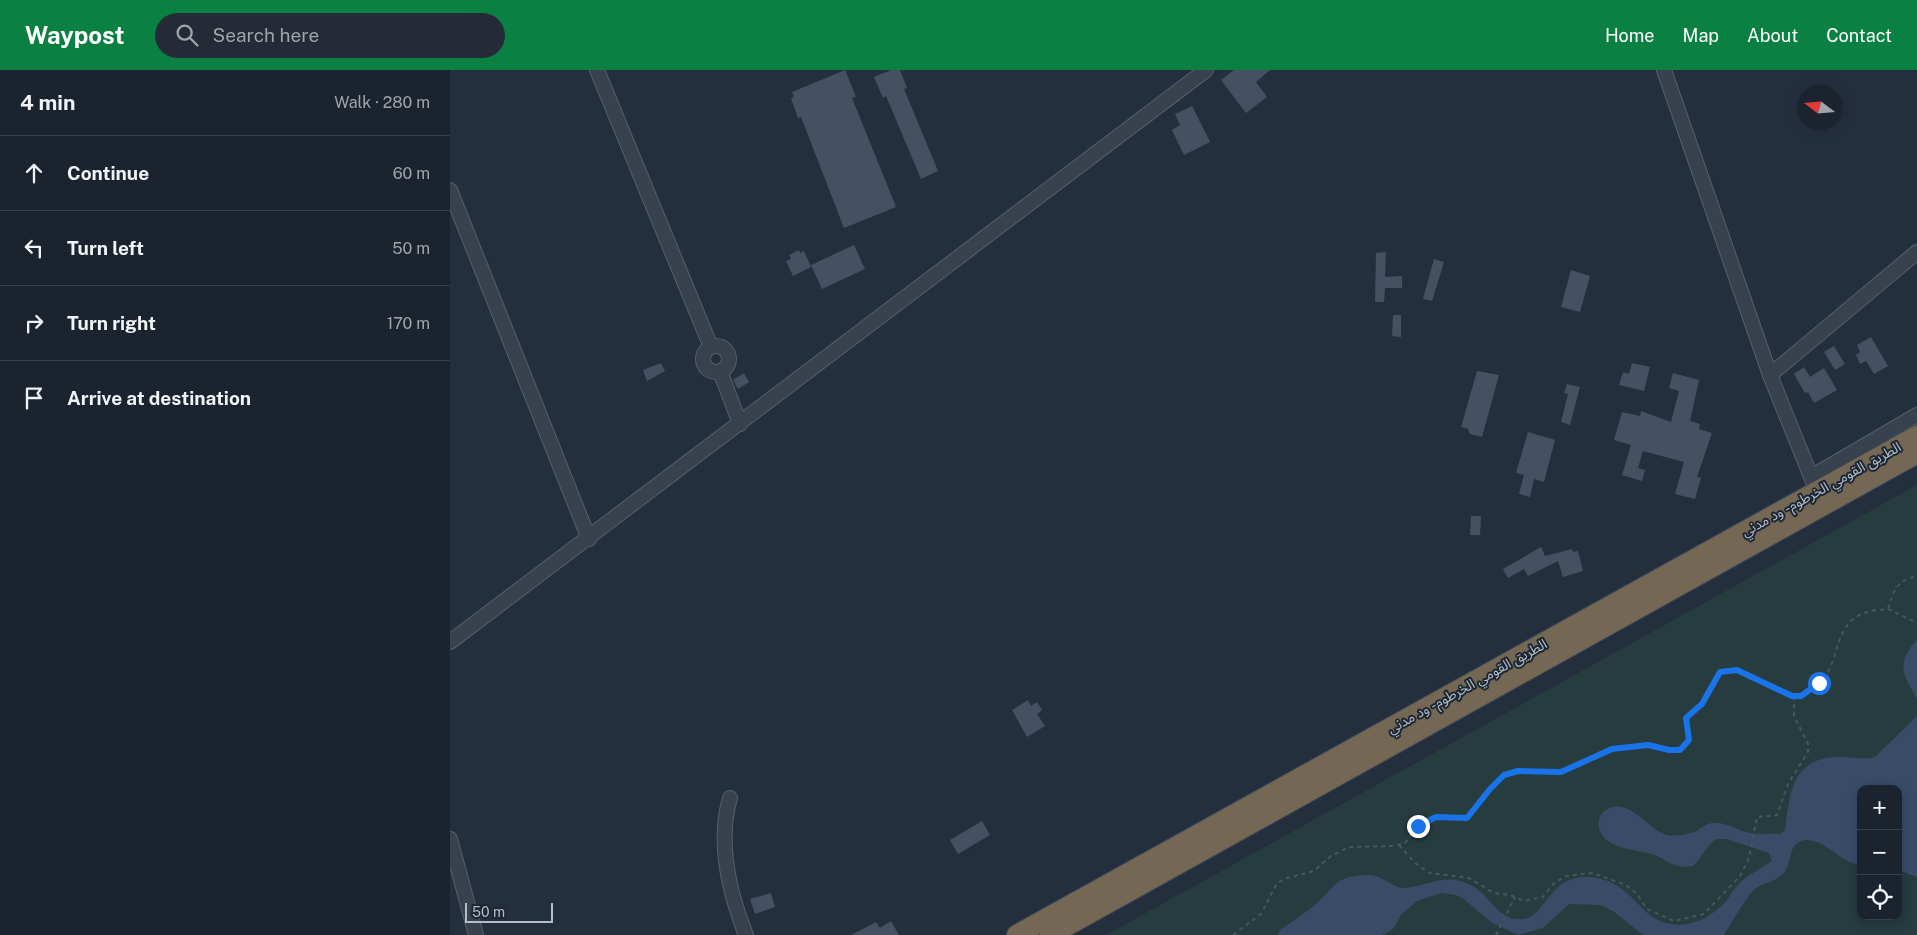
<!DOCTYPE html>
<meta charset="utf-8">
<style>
body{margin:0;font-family:"Public Sans","Noto Sans Arabic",sans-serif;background:#242b36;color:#f1f3f6}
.controls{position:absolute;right:15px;bottom:15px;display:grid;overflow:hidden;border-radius:10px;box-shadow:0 2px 12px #0003}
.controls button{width:45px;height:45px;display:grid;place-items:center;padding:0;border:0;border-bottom:1px solid #39404a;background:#1b232e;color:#f1f3f6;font:25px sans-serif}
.compass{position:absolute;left:1347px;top:15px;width:45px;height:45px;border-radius:50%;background:#1b232e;box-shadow:0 2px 12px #0003;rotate:286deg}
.scale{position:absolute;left:15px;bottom:12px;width:88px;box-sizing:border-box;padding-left:5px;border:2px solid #b4bcc9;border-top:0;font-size:14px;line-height:18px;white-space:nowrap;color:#b4bcc9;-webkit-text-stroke:4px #1d2633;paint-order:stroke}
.stop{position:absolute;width:15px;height:15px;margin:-11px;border:4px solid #1a73e8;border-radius:50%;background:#fff}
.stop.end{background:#1a73e8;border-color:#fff;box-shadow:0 1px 5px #0008}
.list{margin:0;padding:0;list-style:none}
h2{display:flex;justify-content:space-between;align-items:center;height:65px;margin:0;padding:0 20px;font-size:21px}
h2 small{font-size:16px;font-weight:400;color:#a0a4aa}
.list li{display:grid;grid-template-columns:32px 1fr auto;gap:15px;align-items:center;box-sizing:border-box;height:75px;padding:0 20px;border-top:1px solid #39404a}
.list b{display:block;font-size:19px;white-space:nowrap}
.list em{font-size:16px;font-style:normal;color:#a0a4aa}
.icon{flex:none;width:28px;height:28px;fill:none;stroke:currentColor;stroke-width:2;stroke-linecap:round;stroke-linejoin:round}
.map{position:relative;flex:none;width:1467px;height:865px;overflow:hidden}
header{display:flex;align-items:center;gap:30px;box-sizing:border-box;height:70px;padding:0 25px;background:#0b8043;color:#fff}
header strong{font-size:24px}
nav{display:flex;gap:28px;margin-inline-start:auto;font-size:18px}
.search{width:350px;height:45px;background:#242b36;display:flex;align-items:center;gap:12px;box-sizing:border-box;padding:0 18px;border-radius:28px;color:#a0a4aa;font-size:19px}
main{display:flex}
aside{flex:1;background:#1b232e}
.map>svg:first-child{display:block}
.green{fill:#263c3f;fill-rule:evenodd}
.water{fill:#394c67}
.building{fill:#455162}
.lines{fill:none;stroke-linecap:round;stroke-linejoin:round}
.minor-casing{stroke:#565f6c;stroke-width:16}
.highway-casing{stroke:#434c59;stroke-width:22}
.path{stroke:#44595c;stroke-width:2;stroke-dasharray:4 4;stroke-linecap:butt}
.minor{stroke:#38414e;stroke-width:14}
.highway{stroke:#746855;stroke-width:20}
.route{stroke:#1a73e8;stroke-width:6}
.labels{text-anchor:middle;stroke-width:4;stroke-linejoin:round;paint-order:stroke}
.street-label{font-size:14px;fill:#b4bcc9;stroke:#1d2633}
</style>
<header>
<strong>Waypost</strong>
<div class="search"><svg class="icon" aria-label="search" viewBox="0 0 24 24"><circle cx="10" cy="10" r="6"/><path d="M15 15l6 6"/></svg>Search here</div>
<nav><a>Home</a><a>Map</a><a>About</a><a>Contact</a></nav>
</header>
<main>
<aside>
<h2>4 min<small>Walk · 280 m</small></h2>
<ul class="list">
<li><svg class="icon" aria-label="ahead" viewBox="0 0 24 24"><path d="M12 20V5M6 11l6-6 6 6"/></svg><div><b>Continue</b></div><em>60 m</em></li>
<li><svg class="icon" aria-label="left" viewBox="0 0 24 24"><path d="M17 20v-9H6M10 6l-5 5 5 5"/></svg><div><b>Turn left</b></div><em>50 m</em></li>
<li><svg class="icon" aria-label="right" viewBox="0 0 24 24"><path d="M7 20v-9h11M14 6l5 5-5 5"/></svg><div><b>Turn right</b></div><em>170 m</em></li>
<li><svg class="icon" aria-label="arrive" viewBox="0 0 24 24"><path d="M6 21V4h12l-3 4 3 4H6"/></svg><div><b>Arrive at destination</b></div></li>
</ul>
</aside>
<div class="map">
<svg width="1467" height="865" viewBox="0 0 1467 865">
<rect width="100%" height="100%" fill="#242f3e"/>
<!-- green -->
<path class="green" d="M1467 415V865H656ZM1411 719H1448V846H1411Z"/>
<!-- water -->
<g class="water">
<path d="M1467 570V629C1453 603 1445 594 1467 570Z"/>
<path d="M1467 646V807L1448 800V719H1411V795C1389 793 1378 770 1356 770 1339 771 1342 789 1336 800 1329 812 1313 812 1304 820 1292 833 1283 851 1274 865H1193L1163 841 1150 835 1119 834 1093 858 1068 865 1041 852 1014 829 1006 825 991 823 967 831 951 845 943 859 932 865H828L830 860C840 853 851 846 861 838 886 818 882 805 920 805 932 805 944 819 955 818 981 815 998 801 1024 817 1041 827 1049 851 1072 849 1098 848 1098 799 1147 808 1167 811 1182 827 1195 841 1222 865 1255 855 1277 830 1281 824 1285 817 1291 812 1299 804 1312 798 1322 791L1319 783 1276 769H1266C1254 778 1252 788 1243 796 1223 799 1220 791 1204 785 1187 779 1145 780 1149 750 1150 745 1153 741 1158 739 1179 728 1196 757 1214 764 1221 767 1236 765 1244 762 1251 759 1255 753 1264 753 1277 752 1288 761 1300 763 1311 765 1320 763 1330 764L1335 760C1340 724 1341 689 1386 687 1399 686 1412 691 1425 687Z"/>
</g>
<!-- building -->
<g class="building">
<path d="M395 0 406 27 402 28 446 137 394 158 351 47 348 48 341 28 344 27 342 22Z"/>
<path d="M441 0H450L457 18 454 19 488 101 471 109 436 26 433 28 424 7Z"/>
<path d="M784 0H820L806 12 817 27 796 43 771 10Z"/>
<path d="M742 36 760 72 734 85 722 60 730 55 725 44Z"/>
<path d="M404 175 415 199 372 219 361 195Z"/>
<path d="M349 180 350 183 354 181 361 197 343 206 336 191 341 189 339 185Z"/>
<path d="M936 182 935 207 952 206V218H935L934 232H925L926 183Z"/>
<path d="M984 189 994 192 982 231 973 229Z"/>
<path d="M1121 200 1140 206 1130 242 1111 237Z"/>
<path d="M943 245H951V267L942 266Z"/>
<path d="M1421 267 1438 296 1424 304 1416 291 1410 294 1406 285 1410 282 1407 275Z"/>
<path d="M1384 276 1395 294 1385 300 1374 282Z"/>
<path d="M211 293 215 301 197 311 193 300Z"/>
<path d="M1182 293 1200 297 1194 321 1169 315 1173 302 1179 304Z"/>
<path d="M1354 297 1360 307 1374 298 1387 320 1364 333 1358 322 1355 323 1344 304Z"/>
<path d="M1027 301 1049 305 1032 367 1020 364 1018 359 1011 357Z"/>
<path d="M294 303 299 312 288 319 283 310Z"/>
<path d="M1223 303 1249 310 1240 351 1250 354 1249 359 1262 363 1247 407 1251 408 1245 429 1225 424 1234 392 1193 381 1188 398 1195 400 1192 411 1172 405 1181 375 1164 370 1172 342 1190 346 1191 341 1221 352 1229 321 1219 318Z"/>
<path d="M1117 314 1130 317 1120 355 1111 352 1118 324 1114 323Z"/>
<path d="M1078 362 1105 370 1094 412 1084 409 1080 427 1069 424 1074 405 1066 403Z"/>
<path d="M1021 446H1031L1030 465H1020Z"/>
<path d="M1091 477 1095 486 1122 479 1123 482 1128 481 1133 501 1113 507 1108 491 1078 506 1074 499 1058 508 1053 499Z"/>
<path d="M578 630 581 636 587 632 592 640 587 644 595 656 577 667 562 640Z"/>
<path d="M532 751 540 765 508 784 500 770Z"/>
<path d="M321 823 325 837 305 844 300 829Z"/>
<path d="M441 851 449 865H401L426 852 430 858Z"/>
</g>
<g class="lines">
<!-- minor casing -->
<g class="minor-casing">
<g id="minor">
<path d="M147 0 261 277"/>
<path d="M1214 0 1320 305 1370 429"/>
<path d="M0 120 139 469"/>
<circle cx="266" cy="289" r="13"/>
<path d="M270 301 290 354"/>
<path d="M1320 305 1467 182"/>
<path d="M1361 407 1467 345"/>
<path d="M0 572 756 0"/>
<path d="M280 728C267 773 279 822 296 865"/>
<path d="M0 769 26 865"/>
</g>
</g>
<!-- highway casing -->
<g class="highway-casing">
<g id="highway">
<path d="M567 865 1467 366"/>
<path d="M600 865 1467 383"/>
</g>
</g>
<!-- path -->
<g class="path">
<path d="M1438 539 1467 553"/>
<path d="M949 775 965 793 979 803 1019 808 1044 823 1060 825 1074 831 1093 827 1103 814 1116 806 1142 803 1176 815 1187 824 1197 839 1224 851 1254 844 1290 806 1299 788 1307 747 1327 745 1338 714 1358 682V674L1344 646V625"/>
<path d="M783 865 811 844 827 813 837 808 864 801 881 786 899 777 943 776 955 773C978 741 983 751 1017 748L1054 705 1068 701 1111 702 1162 679 1198 675 1219 680H1230L1239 671 1236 648 1252 634 1270 602C1276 601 1283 599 1289 601 1306 605 1336 632 1352 625 1393 608 1379 566 1405 548 1413 541 1428 540 1438 539 1443 521 1447 510 1467 506"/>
<path d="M1046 865 1065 827"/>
</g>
<!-- minor -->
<use href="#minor" class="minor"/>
<!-- highway -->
<use href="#highway" class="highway"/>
</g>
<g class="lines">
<!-- route -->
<path class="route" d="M968 756 986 747 1017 748 1040 719 1054 705 1068 701 1111 702 1162 679 1198 675 1219 680H1230L1239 670 1236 648 1252 634 1270 602 1287 600 1342 626H1351L1369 613"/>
</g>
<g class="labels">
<!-- street labels -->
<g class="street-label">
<text transform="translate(1371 419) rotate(-29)" y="5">الطريق القومي الخرطوم - ود مدني</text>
<text transform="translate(1017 616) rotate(-29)" y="5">الطريق القومي الخرطوم - ود مدني</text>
</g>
</g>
</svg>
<div class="controls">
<button>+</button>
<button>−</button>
<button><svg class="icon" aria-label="locate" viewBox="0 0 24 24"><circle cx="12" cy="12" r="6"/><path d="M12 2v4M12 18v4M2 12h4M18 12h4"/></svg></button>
</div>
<svg class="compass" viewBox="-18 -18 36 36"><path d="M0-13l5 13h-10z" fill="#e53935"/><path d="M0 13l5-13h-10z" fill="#a0a4aa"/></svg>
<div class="scale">50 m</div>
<div class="stop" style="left:1369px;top:613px"></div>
<div class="stop end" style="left:968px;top:756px"></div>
</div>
</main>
